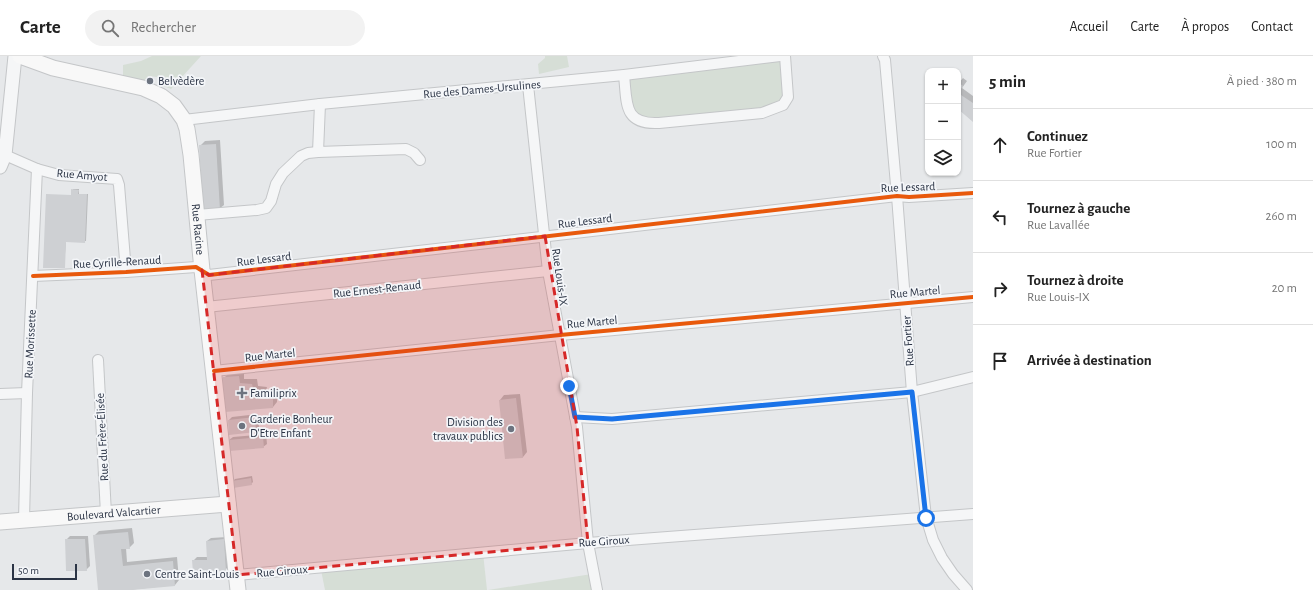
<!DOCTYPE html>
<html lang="fr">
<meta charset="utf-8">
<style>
body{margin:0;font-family:"Alegreya Sans",sans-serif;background:#f2f2f2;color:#222}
.controls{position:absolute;right:12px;top:12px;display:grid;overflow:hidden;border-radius:8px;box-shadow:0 1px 3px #0004}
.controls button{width:36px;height:36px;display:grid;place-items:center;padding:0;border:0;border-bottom:1px solid #e0e0e0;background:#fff;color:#222;font:20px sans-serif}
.scale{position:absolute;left:12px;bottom:10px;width:65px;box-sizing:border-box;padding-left:4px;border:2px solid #2b3445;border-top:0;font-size:11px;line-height:14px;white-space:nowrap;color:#2b3445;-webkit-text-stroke:3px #f4f6f9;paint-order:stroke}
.stop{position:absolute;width:12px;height:12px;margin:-9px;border:3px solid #1a73e8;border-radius:50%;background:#fff}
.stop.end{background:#1a73e8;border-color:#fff;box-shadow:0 1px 4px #0008}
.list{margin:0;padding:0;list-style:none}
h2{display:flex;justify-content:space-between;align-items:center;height:52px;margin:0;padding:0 16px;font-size:17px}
h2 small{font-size:13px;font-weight:400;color:#767676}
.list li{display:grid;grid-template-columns:26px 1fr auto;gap:12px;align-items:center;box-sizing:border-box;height:72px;padding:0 16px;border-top:1px solid #e0e0e0}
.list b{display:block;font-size:15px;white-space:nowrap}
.list p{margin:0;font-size:13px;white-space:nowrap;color:#767676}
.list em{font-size:13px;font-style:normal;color:#767676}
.icon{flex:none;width:22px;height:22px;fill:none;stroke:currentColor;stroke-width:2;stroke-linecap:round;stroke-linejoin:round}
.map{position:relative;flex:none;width:973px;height:534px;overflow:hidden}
header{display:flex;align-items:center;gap:24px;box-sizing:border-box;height:56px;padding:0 20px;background:#fff;border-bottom:1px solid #e0e0e0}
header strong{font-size:19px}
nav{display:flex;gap:22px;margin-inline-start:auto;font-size:14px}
.search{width:280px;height:36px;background:#f2f2f2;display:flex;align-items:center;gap:10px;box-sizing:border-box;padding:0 14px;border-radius:22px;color:#767676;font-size:15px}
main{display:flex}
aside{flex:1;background:#fff}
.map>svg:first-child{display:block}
.green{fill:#d6ded6}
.shadow{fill:#0003}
.building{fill:#ced0d3}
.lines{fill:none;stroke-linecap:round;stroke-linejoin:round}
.minor-casing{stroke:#c4c6c8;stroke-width:12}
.tertiary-casing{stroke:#c4c6c8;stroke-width:15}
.secondary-casing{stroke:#c4c6c8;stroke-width:17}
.minor{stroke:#f5f6f7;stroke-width:10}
.tertiary{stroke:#f5f6f7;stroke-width:13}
.secondary{stroke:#f8f8f8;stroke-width:15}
.cycleway-casing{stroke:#f4f6f9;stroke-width:6}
.cycleway{stroke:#e8590c;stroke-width:4}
.route{stroke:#1a73e8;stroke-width:5}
.marked{fill:#d62828;fill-opacity:0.2;stroke:#d62828;stroke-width:3;stroke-dasharray:8 5;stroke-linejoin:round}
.poi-dot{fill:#6c737f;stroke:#f4f6f9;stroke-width:1.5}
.labels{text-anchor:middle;stroke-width:3.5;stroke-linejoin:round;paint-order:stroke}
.poi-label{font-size:12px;fill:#2b3445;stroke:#f4f6f9;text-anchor:start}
.street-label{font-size:12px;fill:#2b3445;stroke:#f4f6f9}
</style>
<header>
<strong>Carte</strong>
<div class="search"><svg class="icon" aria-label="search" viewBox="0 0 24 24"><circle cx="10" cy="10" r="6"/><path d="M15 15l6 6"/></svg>Rechercher</div>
<nav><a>Accueil</a><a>Carte</a><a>À propos</a><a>Contact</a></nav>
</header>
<main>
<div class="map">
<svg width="973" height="534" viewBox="0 0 973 534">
<rect width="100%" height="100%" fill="#e6e8ea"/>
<!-- green -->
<g class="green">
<path d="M152 0H201L171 33 161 29 157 21 148 20 144 25 123 22V9L141 5Z"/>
<path d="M545 0H567L569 11 539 18 538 8 545 2Z"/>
<path d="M785 0 783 49 659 67 632 60 624 19Z"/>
<path d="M483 497 487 534H325L321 514Z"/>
<path d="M592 518 594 534H488Z"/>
</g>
<!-- shadow -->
<g class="shadow">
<path d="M963 22 967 25 962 32 973 40V65L958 52V28Z"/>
<path d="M220 84 224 149 219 153 200 90 205 85Z"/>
<path d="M73 133H79V138H88L86 185H66L64 211 47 139H72Z"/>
<path d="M244 316V323H257L258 330 267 331 266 335H277V346L273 351 224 322 229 317Z"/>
<path d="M520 338 527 396 523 401 506 402 500 344 504 339Z"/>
<path d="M258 358 259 372 255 375 229 364 232 361Z"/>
<path d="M266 378 267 388 263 391 229 384 233 381Z"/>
<path d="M252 420 253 426 251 428 233 425 235 423Z"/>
<path d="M132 472 134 487 129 492H126L127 506 177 501 179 524 175 529 128 534H99L94 480 99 475Z"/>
<path d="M70 480H88L90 510 86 514 66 484Z"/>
<path d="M227 481 229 510 225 514 193 505 197 501H208L207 485 211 482Z"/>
</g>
<!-- building -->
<g class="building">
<path d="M958 26 963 30 958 37 973 47V66L958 53Z"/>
<path d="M216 88 220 154 203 155 199 89Z"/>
<path d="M71 133 79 134 78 138H87L85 187 66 186 65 212H43L46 138 71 139Z"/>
<path d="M239 320 240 327 252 328 254 335H262V339H273V352L225 356 220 326 223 321Z"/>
<path d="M516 342 523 402 505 403 499 344Z"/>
<path d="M255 361 256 376 229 379 228 364Z"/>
<path d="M263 381 264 392 229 395 228 384Z"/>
<path d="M251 422 252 429 233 432 232 425Z"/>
<path d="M128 476 130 493H121L123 510 173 505 175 530 131 534H98L93 479Z"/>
<path d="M65 483H85L87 515H66Z"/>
<path d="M224 483 226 515 193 516 192 504H207L206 485Z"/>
</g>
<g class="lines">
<!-- minor casing -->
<g class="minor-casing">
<g id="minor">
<path d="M883 0 885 4 897 140 912 336 926 461 933 484 942 502 953 518 967 534"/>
<path d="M624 19C627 47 623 69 659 67L762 57 783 49 788 41 785 0"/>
<path d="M528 29 548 215 577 371 588 487 597 534"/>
<path d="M320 48 318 96 406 93 414 97 420 104"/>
<path d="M184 64 320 48 624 19 780 0"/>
<path d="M5 99 37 113 59 119 117 123 119 129 126 216"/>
<path d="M197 159 257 154 266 152 271 145 276 128 283 117 301 100 308 97 318 96"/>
<path d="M33 220 126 216 196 211 209 219 897 140 909 141 973 137"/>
<path d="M206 251 548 215"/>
<path d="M98 304 106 458"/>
<path d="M214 315 560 279 973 241"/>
<path d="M0 338 27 337"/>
<path d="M575 361 612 363 912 336 973 321"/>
<path d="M24 464 27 337 37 113"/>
<path d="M237 519 588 487 973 458"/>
</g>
</g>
<!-- tertiary casing -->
<g class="tertiary-casing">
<path id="tertiary" d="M0 111 5 99 15 0"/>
</g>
<!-- secondary casing -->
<g class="secondary-casing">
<g id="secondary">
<path id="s1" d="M20 0 53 12 143 32 161 40 174 50 184 64 187 73 191 99 202 214 238 534"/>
<path id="s2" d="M0 466 228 448"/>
</g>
</g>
<!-- minor -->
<use href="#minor" class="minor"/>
<!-- tertiary -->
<use href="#tertiary" class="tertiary"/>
<!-- secondary -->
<use href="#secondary" class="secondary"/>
<!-- cycleway casing -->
<g class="cycleway-casing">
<g id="cycleway">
<path d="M33 220 126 216 196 211 209 219 897 140 909 141 973 137"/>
<path d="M214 315 560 279 973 241"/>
</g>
</g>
<!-- cycleway -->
<use href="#cycleway" class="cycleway"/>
</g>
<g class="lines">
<!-- route -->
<path class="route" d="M569 330 575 361 612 363 912 336 926 462"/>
</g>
<!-- marked area -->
<path class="marked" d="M545 180 577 371 588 487 237 519 202 214 209 219Z"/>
<!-- markers -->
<g class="poi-dot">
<circle cx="150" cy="25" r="4"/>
<path d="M240 331h4v4h4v4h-4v4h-4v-4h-4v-4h4z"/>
<circle cx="242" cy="370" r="4"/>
<circle cx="511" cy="373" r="4"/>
<circle cx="147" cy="518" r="4"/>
</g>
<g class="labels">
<!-- poi labels -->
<g class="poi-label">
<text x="158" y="29">Belvèdère</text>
<text x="250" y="341">Familiprix</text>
<text x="250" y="367">Garderie Bonheur<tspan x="250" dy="14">D'Etre Enfant</tspan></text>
<text x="503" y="370" text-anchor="end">Division des<tspan x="503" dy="14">travaux publics</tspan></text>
<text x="155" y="522">Centre Saint-Louis</text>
</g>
<!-- street labels -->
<g class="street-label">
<text transform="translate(482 33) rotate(-5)" y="4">Rue des Dames-Ursulines</text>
<text transform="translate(82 119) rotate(5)" y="4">Rue Amyot</text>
<text transform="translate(908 131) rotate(-2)" y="4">Rue Lessard</text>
<text transform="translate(585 165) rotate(-7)" y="4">Rue Lessard</text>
<text dy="4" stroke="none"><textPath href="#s1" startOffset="291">Rue Racine</textPath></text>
<text transform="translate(264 203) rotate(-7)" y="4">Rue Lessard</text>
<text transform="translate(117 206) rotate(-3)" y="4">Rue Cyrille-Renaud</text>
<text transform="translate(560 221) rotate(82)" y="4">Rue Louis-IX</text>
<text transform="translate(377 233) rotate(-6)" y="4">Rue Ernest-Renaud</text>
<text transform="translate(915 236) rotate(-5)" y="4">Rue Martel</text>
<text transform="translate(592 266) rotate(-5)" y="4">Rue Martel</text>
<text transform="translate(908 285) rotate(-94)" y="4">Rue Fortier</text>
<text transform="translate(30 288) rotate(-87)" y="4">Rue Morissette</text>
<text transform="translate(270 299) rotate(-6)" y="4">Rue Martel</text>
<text transform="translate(102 381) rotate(-93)" y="4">Rue du Frère-Élisée</text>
<text dy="4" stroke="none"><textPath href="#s2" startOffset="114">Boulevard Valcartier</textPath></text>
<text transform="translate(604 485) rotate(-4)" y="4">Rue Giroux</text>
<text transform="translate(282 515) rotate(-5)" y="4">Rue Giroux</text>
</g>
</g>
</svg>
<div class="controls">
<button>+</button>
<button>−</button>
<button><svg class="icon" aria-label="layers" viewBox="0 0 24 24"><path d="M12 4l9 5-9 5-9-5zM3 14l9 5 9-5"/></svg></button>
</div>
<div class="scale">50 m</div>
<div class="stop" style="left:926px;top:462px"></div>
<div class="stop end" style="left:569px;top:330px"></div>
</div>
<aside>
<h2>5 min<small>À pied · 380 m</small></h2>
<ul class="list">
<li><svg class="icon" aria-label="ahead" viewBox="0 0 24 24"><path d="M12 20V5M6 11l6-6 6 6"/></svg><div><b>Continuez</b><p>Rue Fortier</p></div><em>100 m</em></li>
<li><svg class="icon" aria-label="left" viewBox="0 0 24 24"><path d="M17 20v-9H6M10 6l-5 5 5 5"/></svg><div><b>Tournez à gauche</b><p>Rue Lavallée</p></div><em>260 m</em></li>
<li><svg class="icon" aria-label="right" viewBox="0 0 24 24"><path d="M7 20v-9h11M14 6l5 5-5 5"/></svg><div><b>Tournez à droite</b><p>Rue Louis-IX</p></div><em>20 m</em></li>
<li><svg class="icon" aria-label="arrive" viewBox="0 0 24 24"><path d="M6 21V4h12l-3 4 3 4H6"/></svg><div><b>Arrivée à destination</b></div></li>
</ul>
</aside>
</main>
